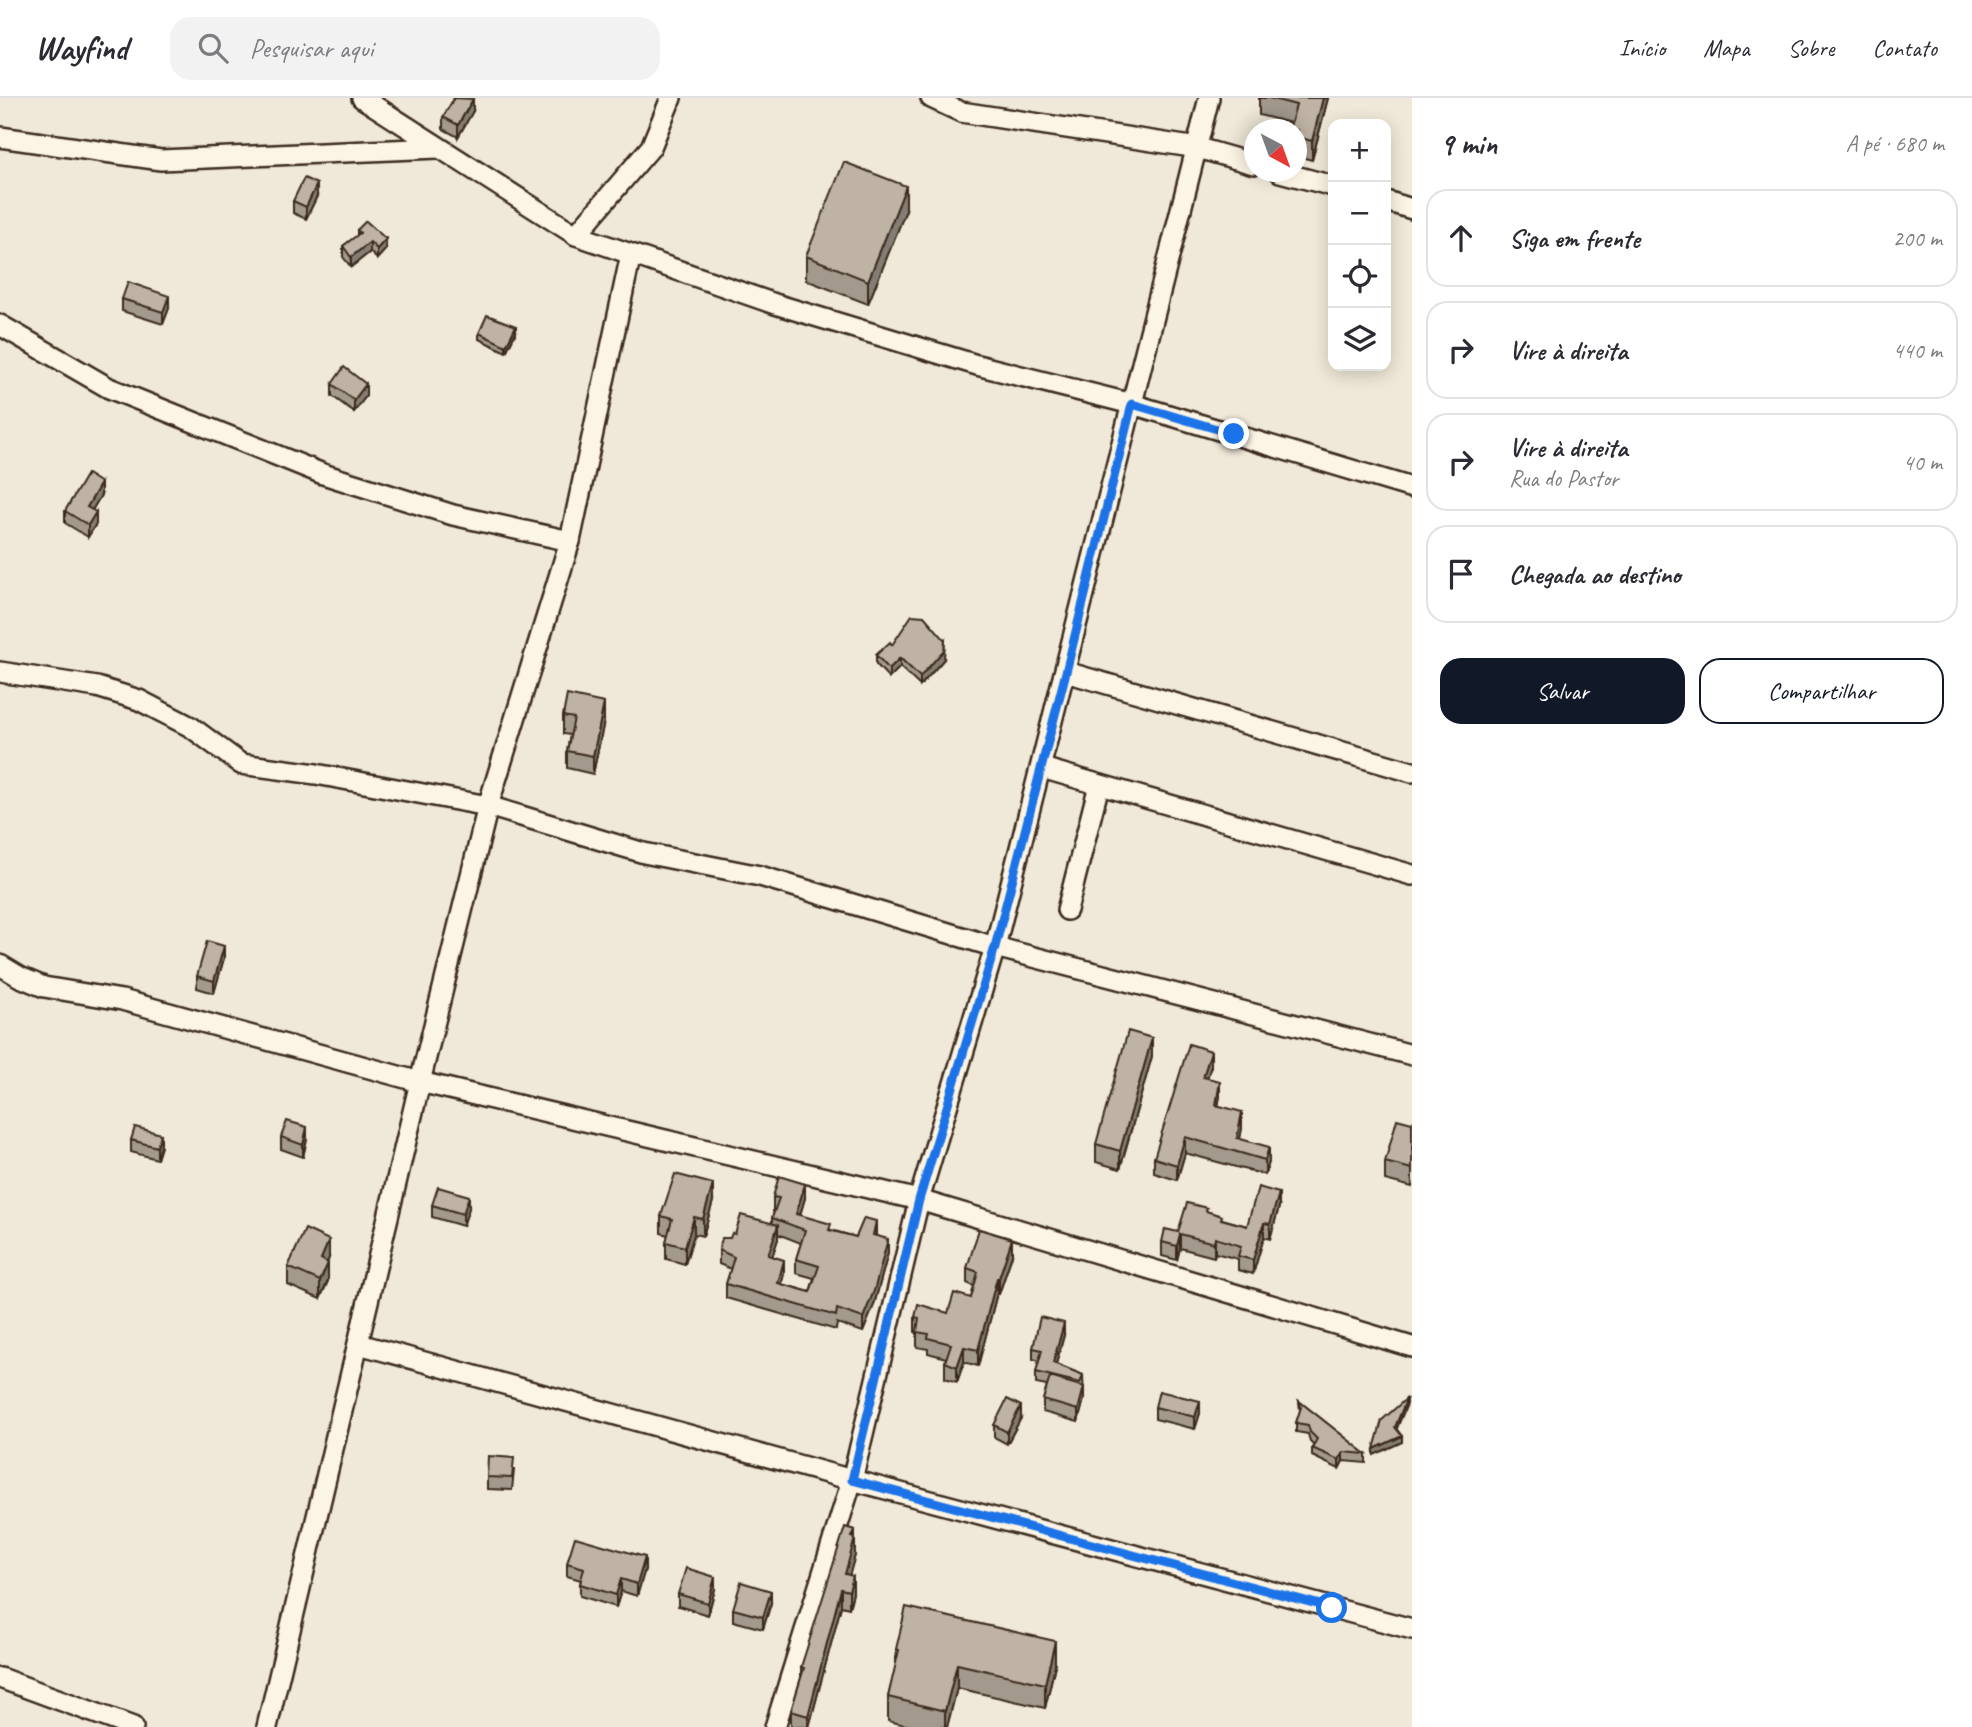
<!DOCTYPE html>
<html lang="pt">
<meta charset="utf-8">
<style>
body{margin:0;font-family:Caveat,sans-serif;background:#f2f2f3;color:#2b2b33}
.controls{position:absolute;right:21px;top:21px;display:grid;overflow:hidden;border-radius:14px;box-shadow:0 4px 18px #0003}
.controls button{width:63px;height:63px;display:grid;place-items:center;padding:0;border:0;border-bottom:2px solid #e1e1e2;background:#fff;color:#2b2b33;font:35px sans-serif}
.compass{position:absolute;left:1244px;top:21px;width:63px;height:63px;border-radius:50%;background:#fff;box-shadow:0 4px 18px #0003;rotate:139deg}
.stop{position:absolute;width:21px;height:21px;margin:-16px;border:5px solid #1a73e8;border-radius:50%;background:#fff}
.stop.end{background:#1a73e8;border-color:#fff;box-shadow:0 2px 7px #0008}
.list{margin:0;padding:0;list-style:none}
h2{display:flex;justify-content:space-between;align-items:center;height:91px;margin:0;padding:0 28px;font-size:30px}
h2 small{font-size:23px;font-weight:400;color:#7c7c81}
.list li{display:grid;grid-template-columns:46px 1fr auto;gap:21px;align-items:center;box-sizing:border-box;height:98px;margin:0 14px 14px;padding:0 14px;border:2px solid #e1e1e2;border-radius:21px}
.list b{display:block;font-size:26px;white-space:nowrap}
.list p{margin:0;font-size:23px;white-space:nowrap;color:#7c7c81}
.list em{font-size:23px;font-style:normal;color:#7c7c81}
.actions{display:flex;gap:14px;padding:21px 28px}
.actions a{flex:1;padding:16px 0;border:2px solid #111827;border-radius:21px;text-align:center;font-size:24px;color:#111827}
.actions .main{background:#111827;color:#fff}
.icon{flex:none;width:38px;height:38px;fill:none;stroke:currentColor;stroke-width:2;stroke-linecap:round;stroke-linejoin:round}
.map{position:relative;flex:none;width:1412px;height:1629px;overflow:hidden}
header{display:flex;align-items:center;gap:42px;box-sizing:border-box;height:98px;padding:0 35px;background:#fff;border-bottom:2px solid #e1e1e2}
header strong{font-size:33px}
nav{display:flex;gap:38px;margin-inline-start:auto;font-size:24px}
.search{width:490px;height:63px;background:#f2f2f3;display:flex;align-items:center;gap:18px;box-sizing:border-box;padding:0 24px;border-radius:21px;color:#7c7c81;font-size:26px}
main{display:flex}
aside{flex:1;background:#fff}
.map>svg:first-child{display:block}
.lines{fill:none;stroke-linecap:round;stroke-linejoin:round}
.minor-casing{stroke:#3b2a1e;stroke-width:24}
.minor{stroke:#fcf5e5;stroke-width:19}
.wall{fill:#a39a8d;stroke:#3b2a1e;stroke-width:2;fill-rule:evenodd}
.shaded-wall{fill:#857d73;stroke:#3b2a1e;stroke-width:2}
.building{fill:#beb3a4;stroke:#3b2a1e;stroke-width:2}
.route{stroke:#1a73e8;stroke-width:9}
</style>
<header>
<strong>Wayfind</strong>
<div class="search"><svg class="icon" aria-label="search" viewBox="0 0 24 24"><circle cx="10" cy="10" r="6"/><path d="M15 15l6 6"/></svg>Pesquisar aqui</div>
<nav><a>Início</a><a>Mapa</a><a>Sobre</a><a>Contato</a></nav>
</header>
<main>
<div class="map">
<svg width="1412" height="1629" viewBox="0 0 1412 1629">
<rect width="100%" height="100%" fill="#f0e9d9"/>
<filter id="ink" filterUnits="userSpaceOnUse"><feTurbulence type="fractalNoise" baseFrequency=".0143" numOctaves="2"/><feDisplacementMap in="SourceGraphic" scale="14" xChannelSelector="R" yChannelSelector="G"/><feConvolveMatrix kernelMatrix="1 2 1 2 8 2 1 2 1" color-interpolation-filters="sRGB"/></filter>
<g filter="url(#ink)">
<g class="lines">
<!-- minor casing -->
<g class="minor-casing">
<g id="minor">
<path d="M362 0 576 137 775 206 977 267 1132 306 1412 390"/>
<path d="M931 0 961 14 1198 50 1254 66"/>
<path d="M0 39 161 62 438 50"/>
<path d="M1280 74 1333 88"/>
<path d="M1386 103 1412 111"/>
<path d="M576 137 651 49 671 0"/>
<path d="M0 227 109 290 323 376 453 417 570 443 488 708 420 984 267 1629"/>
<path d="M570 443 631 156"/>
<path d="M0 574 97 589 139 602 191 629 241 666 316 676 488 708 644 755 760 778 995 849 1412 957"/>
<path d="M1066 574 1412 674"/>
<path d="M1042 670 1412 777"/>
<path d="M1067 812 1099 687"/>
<path d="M0 867 20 879 44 889 122 902 420 984 919 1102 1412 1249"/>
<path d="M359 1246 852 1382 1412 1531"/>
<path d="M0 1580 133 1629"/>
<path d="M775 1629 852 1382 919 1102 995 849 1209 0"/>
</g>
</g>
<!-- minor -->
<use href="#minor" class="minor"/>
</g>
<!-- wall -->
<g class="wall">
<path d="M1259 0H1328L1312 62 1297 58V32L1291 25 1259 17Z"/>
<path d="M473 13 458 39 443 31V19Z"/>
<path d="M317 98 306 121 293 115V103Z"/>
<path d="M906 112 868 206 806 182V158Z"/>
<path d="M357 132 386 151 377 161 370 154 351 169 343 159V148L357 138Z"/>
<path d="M122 201 169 210 163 226 122 213Z"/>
<path d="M516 234 506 254 479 241V235Z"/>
<path d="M332 286 366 298 354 314 332 298Z"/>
<path d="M101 397 92 412 96 426 88 439 65 425V413Z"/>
<path d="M892 547 944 561 920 588 900 569 889 580 876 566V557Z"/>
<path d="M563 618 604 623 593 676 567 670V653L570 637 563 636Z"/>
<path d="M224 860 214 895 197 890V878Z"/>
<path d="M1152 958 1120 1071 1096 1064V1046Z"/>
<path d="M1211 968 1207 980 1220 998 1218 1007 1242 1030 1240 1041 1269 1064 1265 1077 1185 1055 1177 1082 1154 1075V1060Z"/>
<path d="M1412 1025V1089L1385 1082V1064Z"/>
<path d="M281 1039 307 1041 303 1059 281 1051Z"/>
<path d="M131 1042 161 1048 157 1061 131 1054Z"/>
<path d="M773 1099 805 1100 800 1117 831 1132 856 1139 876 1138 888 1155 874 1207 863 1234 837 1225 836 1232 726 1200V1186L731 1171 719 1166V1152L730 1140 735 1136 772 1125V1120L774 1113H773ZM778 1136 801 1145 796 1161V1175L814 1180 810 1194 781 1186 784 1176 772 1158 778 1141Z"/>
<path d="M713 1103 703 1138 694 1136 685 1166 666 1161V1144L668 1137 661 1135V1118Z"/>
<path d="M432 1107 469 1110 463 1128 432 1119Z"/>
<path d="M1279 1109 1270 1141 1264 1139 1253 1176 1238 1172V1161L1215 1155 1214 1159 1180 1150 1177 1162 1162 1158V1144L1178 1134 1207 1114 1222 1121 1247 1128Z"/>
<path d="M1012 1157 999 1196 997 1195 978 1268 964 1264 957 1284 945 1280V1264L946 1260 928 1255V1251L917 1249V1235L915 1234V1219L948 1215 971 1200 974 1188 967 1185V1170Z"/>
<path d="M329 1160 327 1165 328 1183 320 1201 288 1187V1169Z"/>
<path d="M1064 1237 1056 1266 1083 1277 1084 1301 1078 1324 1043 1314V1302L1047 1288 1036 1286V1274L1039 1263 1033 1261V1250Z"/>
<path d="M1299 1303 1366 1356V1365L1343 1363 1339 1371 1312 1358V1350L1314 1347 1310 1343 1308 1336 1296 1334V1325L1300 1313Z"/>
<path d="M1155 1309 1200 1315 1195 1331 1155 1321Z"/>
<path d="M1021 1320 1007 1346 994 1339V1327Z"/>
<path d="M514 1372 512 1392 487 1391V1379Z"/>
<path d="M855 1432V1457L849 1477 853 1495 849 1510 841 1508 809 1629H791V1613L801 1580V1569Z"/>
<path d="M567 1465 645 1471 637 1498 621 1493 616 1509 580 1498V1486L581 1482 567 1478Z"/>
<path d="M715 1491 708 1517 678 1508V1496Z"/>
<path d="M771 1505 763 1531 733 1523V1511Z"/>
<path d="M896 1551 1055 1567 1045 1610 957 1590 947 1629H914L888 1623V1599L896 1568Z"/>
</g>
<!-- shaded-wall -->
<g class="shaded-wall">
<path d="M1323 0H1328L1312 62V43Z"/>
<path d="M473 1V13L458 39V27Z"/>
<path d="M317 86V98L306 121V109Z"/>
<path d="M906 88V112L868 206V183Z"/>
<path d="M386 141V151L377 161V151Z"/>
<path d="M370 144V154L351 169V159Z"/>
<path d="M169 198V210L163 226V214Z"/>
<path d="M516 228V234L506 254V248Z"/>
<path d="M366 286V298L354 314V302Z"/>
<path d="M101 385V397L87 421V409Z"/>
<path d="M96 414V426L88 439V427Z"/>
<path d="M945 542 944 561 920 588V579Z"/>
<path d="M900 560V569L889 580V571Z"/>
<path d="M604 605V623L593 676V658Z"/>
<path d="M224 848V860L214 895V883Z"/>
<path d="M1152 940V958L1120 1071V1053Z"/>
<path d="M1211 953V968L1203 994V979Z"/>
<path d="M1220 983V998L1216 1022V1007Z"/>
<path d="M1242 1014V1030L1237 1055V1040Z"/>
<path d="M307 1029V1041L303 1059V1047Z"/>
<path d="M161 1036V1048L157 1061V1049Z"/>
<path d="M1185 1039V1055L1177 1082V1067Z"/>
<path d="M1269 1049V1064L1265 1077V1062Z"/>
<path d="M713 1086V1103L703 1138V1121Z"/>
<path d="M805 1086V1100L796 1130V1116Z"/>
<path d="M1279 1095V1109L1270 1141V1126Z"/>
<path d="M469 1098V1110L463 1128V1116Z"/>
<path d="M694 1119V1136L685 1166V1149Z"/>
<path d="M876 1123V1137L873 1151V1137Z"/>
<path d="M1264 1125V1139L1253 1176V1162Z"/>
<path d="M778 1127V1141L768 1171V1157Z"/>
<path d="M1180 1136V1150L1177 1162V1148Z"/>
<path d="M1215 1140V1155L1214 1159V1145Z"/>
<path d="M888 1141V1155L874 1207 863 1234V1220Z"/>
<path d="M1012 1141V1157L999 1196V1180Z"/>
<path d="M329 1142V1160L321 1179V1161Z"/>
<path d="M784 1162V1176L778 1199V1185Z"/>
<path d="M328 1165V1183L320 1201V1183Z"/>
<path d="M997 1180V1195L978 1268V1252Z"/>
<path d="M1064 1225V1237L1053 1277V1265Z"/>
<path d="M964 1249V1264L957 1284V1269Z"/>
<path d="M1084 1289V1301L1078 1324V1312Z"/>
<path d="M1407 1300V1306L1395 1335V1329Z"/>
<path d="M1200 1303V1315L1195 1331V1319Z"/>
<path d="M1021 1308V1320L1007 1346V1334Z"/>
<path d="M1402 1338V1344L1374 1357V1351Z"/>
<path d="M1343 1354V1363L1339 1371V1362Z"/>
<path d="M855 1432V1457L845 1493V1476Z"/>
<path d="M645 1459V1471L637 1498V1486Z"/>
<path d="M853 1478V1495L849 1510V1493Z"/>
<path d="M715 1479V1491L708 1517V1505Z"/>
<path d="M621 1481V1493L616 1509V1497Z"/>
<path d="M841 1491V1508L809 1629H808V1618Z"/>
<path d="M771 1493V1505L763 1531V1519Z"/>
<path d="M1055 1543V1567L1045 1610V1586Z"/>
<path d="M957 1566V1590L947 1629H945V1613Z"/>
</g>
<!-- building -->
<g class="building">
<path d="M454 0 473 1 458 27 443 19Z"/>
<path d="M1269 0H1323L1312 43 1297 39V32H1289L1296 7Z"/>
<path d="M844 64 906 88 868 183 806 158Z"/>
<path d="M304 80 317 86 306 109 293 103Z"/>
<path d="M366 123 386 141 377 151 370 144 351 159 343 148 360 135 357 132Z"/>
<path d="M128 184 169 198 163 214 122 201Z"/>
<path d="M487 217 516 228 506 248 479 235Z"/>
<path d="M344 269 366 286 354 302 332 286Z"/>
<path d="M87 376 101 385 87 409 96 414 88 427 65 413Z"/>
<path d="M912 517 924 518 945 542 944 552 920 579 900 560 889 571 876 557 890 544 892 547Z"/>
<path d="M567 597 604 605 593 658 567 653 574 620 563 618Z"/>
<path d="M207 843 224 848 214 883 197 878Z"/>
<path d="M1128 933 1152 940 1120 1053 1096 1046Z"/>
<path d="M1189 946 1211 953 1203 979 1220 983 1216 1007 1242 1014 1237 1040 1269 1049 1265 1062 1185 1039 1177 1067 1154 1060Z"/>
<path d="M1397 1021 1412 1025V1071L1385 1064Z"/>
<path d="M287 1023 307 1029 303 1047 281 1039Z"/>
<path d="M135 1029 161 1036 157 1049 131 1042Z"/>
<path d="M675 1076 713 1086 703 1121 694 1119 685 1149 666 1144 672 1121 661 1118Z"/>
<path d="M779 1078 805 1086 796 1116 831 1126 829 1132 856 1139 864 1120 876 1123 873 1137 888 1141 874 1193 863 1220 837 1211 836 1218 726 1186 734 1159 719 1152 722 1140H730L732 1135 735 1136 741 1117 778 1127 768 1157 784 1162 778 1185 810 1194 819 1168 796 1161 805 1132 772 1120 779 1100 773 1099Z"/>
<path d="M438 1089 469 1098 463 1116 432 1107Z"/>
<path d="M1258 1089 1279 1095 1270 1126 1264 1125 1253 1162 1238 1158 1241 1148 1215 1140 1214 1145 1180 1136 1177 1148 1162 1144 1165 1131 1178 1134 1187 1105 1207 1110 1206 1113 1222 1118 1221 1121 1247 1128Z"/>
<path d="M305 1131 329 1142 321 1161 328 1165 320 1183 288 1169Z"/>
<path d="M979 1131 1012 1141 999 1180H997L978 1252 964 1249 957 1269 945 1264 951 1246 928 1240 929 1236 917 1234 919 1220 915 1219 918 1206 948 1215 954 1195 971 1200 978 1174 967 1170Z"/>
<path d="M1040 1219 1064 1225 1053 1265 1083 1277 1080 1285 1036 1274 1042 1252 1033 1250Z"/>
<path d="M1050 1279 1084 1289 1078 1312 1043 1302Z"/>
<path d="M1159 1293 1200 1303 1195 1319 1155 1309Z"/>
<path d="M1407 1300 1395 1329 1402 1338 1374 1351 1382 1322Z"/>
<path d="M1007 1301 1021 1308 1007 1334 994 1327Z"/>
<path d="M1299 1303 1366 1356 1343 1354 1339 1362 1312 1350 1317 1341 1310 1334 1308 1327 1296 1325 1301 1309Z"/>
<path d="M488 1358 514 1360 512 1380 487 1379Z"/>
<path d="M845 1429 855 1432 852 1439 855 1440 845 1476 853 1478 849 1493 841 1491 808 1618 791 1613 804 1570 801 1569Z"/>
<path d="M575 1439 645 1459 637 1486 621 1481 616 1497 580 1486 584 1470 567 1465Z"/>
<path d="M686 1470 715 1479 708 1505 678 1496Z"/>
<path d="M741 1484 771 1493 763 1519 733 1511Z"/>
<path d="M906 1509 1055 1543 1045 1586 957 1566 945 1613 888 1599 899 1552 896 1551Z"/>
</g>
</g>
<g class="lines" filter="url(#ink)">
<!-- route -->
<path class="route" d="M1234 336 1132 306 1066 574 995 849 919 1102 852 1382 1332 1510"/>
</g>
</svg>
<div class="controls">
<button>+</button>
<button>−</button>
<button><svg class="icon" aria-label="locate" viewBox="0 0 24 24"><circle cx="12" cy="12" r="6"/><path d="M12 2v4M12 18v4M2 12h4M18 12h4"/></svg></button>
<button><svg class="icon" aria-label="layers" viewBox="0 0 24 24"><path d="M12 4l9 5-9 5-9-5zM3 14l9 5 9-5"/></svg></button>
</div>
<svg class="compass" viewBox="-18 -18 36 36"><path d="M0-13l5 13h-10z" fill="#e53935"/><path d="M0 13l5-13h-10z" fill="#7c7c81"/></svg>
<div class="stop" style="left:1332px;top:1510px"></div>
<div class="stop end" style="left:1234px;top:336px"></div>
</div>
<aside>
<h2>9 min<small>A pé · 680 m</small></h2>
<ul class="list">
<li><svg class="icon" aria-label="ahead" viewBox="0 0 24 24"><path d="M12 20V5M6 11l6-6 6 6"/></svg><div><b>Siga em frente</b></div><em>200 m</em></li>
<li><svg class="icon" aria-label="right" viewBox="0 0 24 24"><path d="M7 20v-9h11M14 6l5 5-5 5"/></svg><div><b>Vire à direita</b></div><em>440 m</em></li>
<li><svg class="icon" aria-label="right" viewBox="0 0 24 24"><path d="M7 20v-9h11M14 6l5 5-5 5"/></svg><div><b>Vire à direita</b><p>Rua do Pastor</p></div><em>40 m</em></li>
<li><svg class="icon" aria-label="arrive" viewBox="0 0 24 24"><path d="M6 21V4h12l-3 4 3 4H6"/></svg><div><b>Chegada ao destino</b></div></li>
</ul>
<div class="actions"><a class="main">Salvar</a><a>Compartilhar</a></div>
</aside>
</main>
